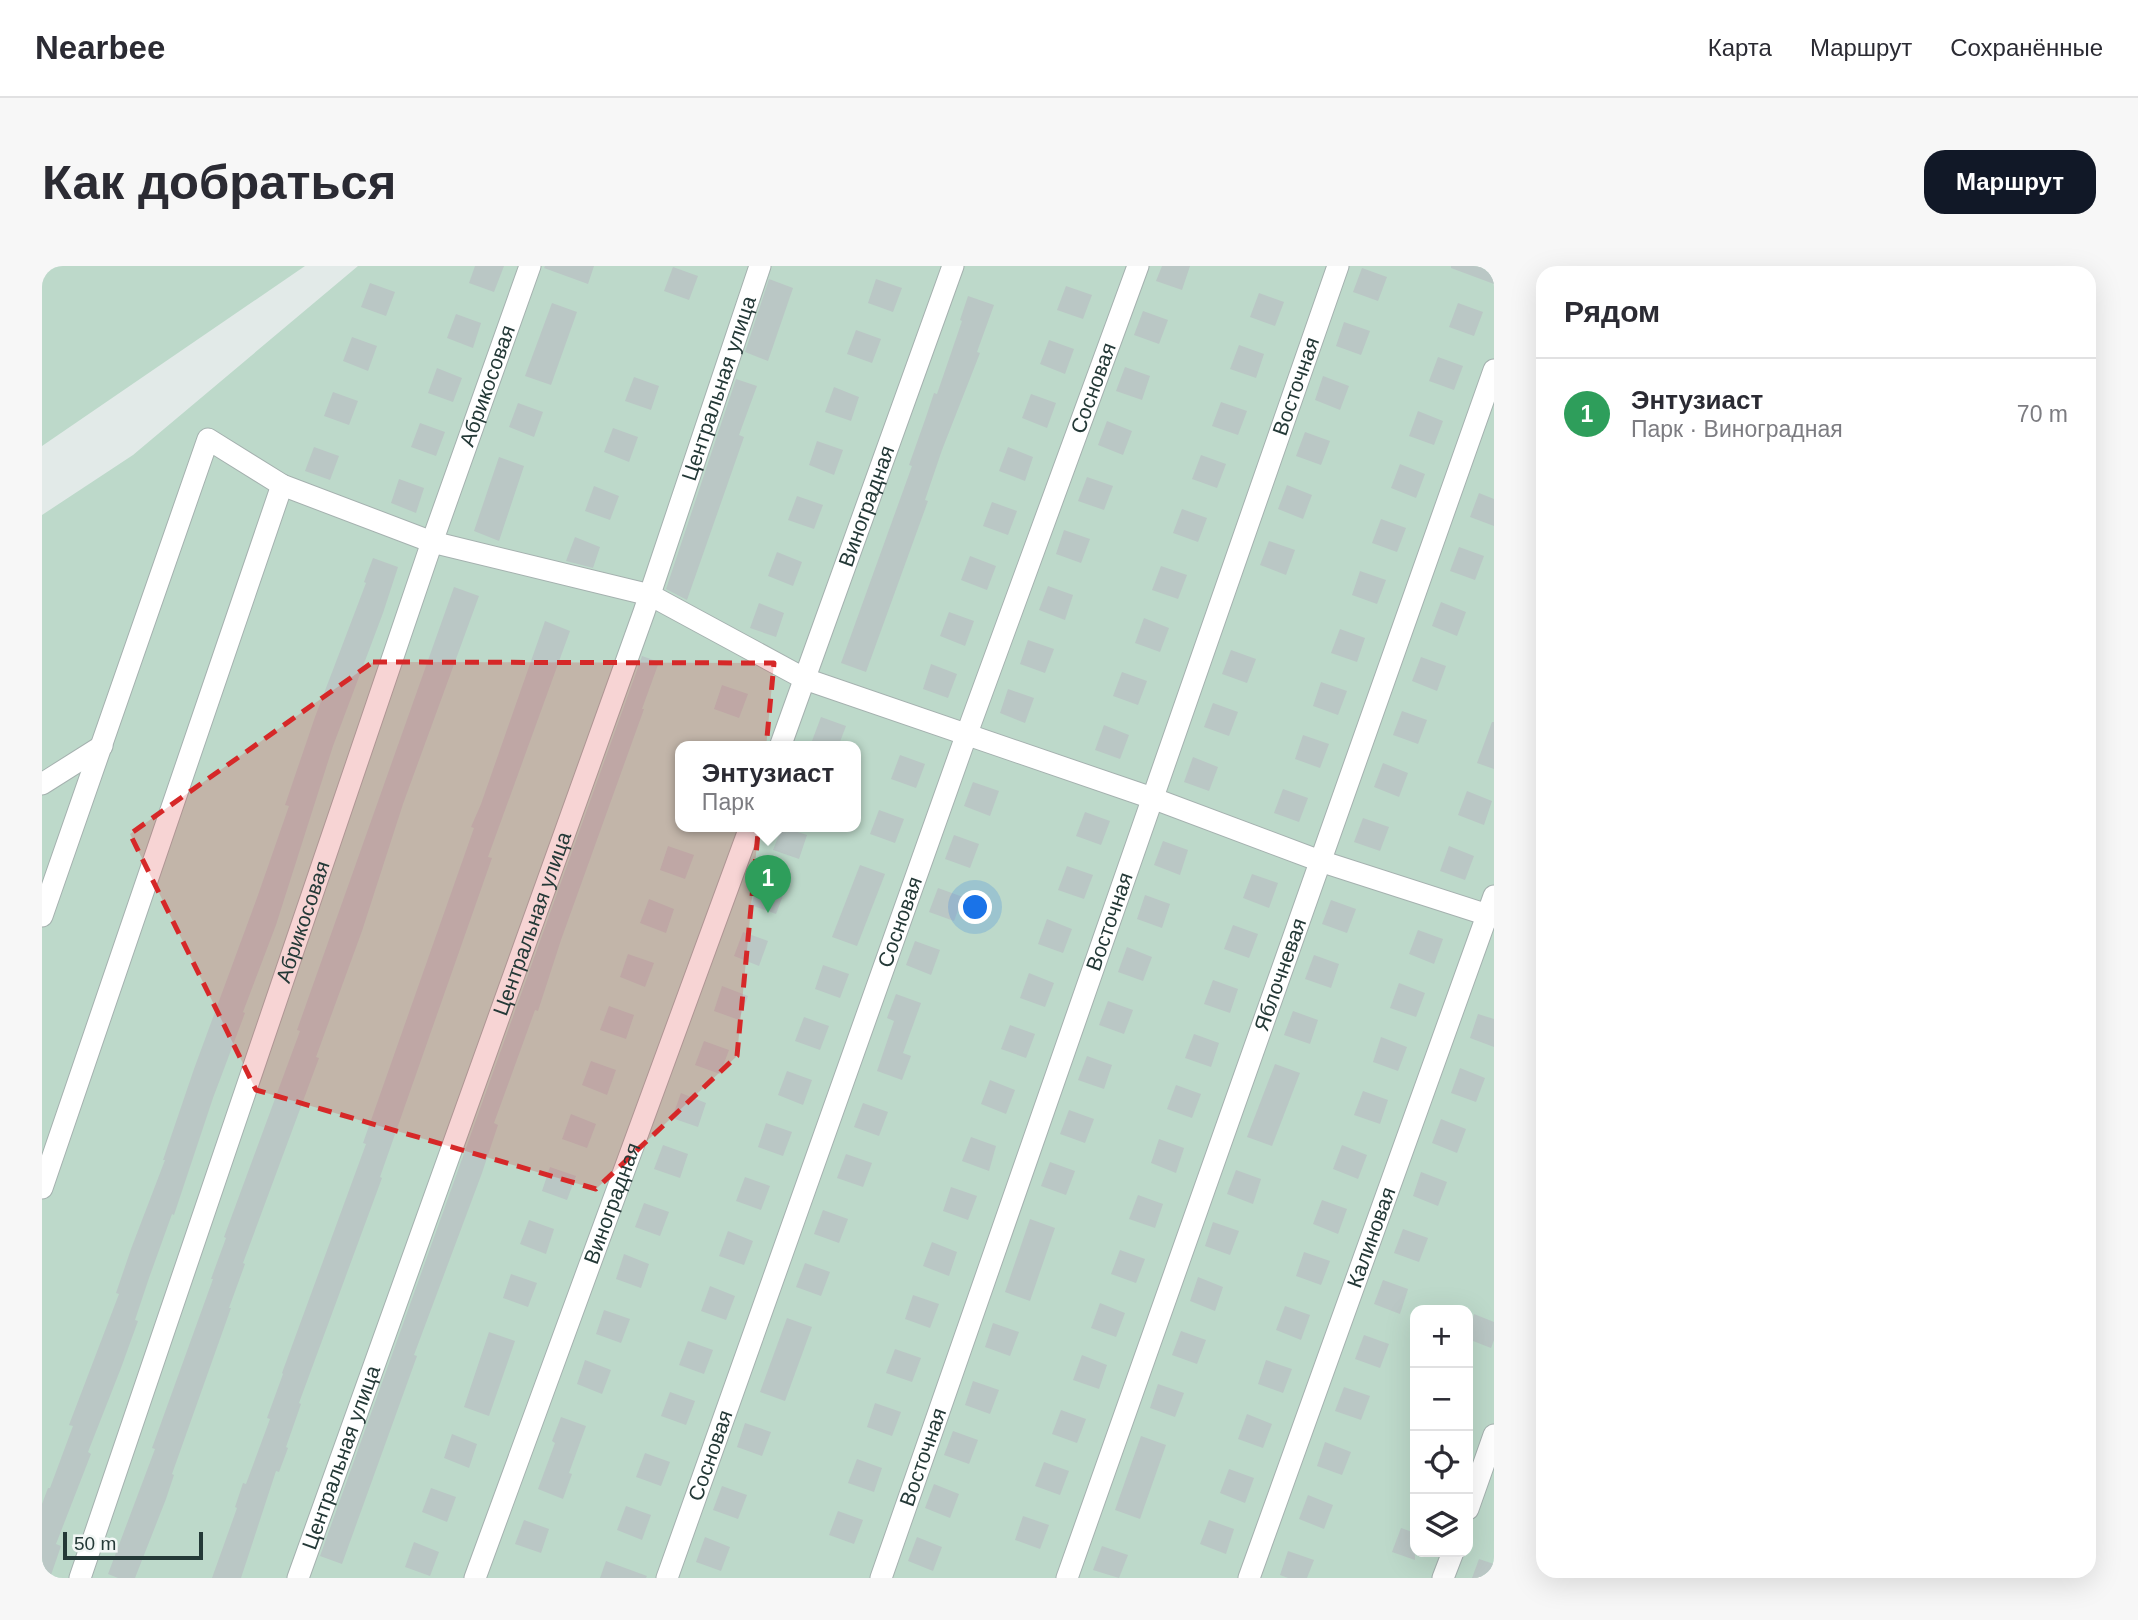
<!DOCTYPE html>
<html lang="ru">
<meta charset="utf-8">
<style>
body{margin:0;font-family:Helvetica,sans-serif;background:#f7f7f7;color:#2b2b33}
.controls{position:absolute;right:21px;bottom:21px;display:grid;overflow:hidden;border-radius:14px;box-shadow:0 7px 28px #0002}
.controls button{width:63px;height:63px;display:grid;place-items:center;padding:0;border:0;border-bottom:2px solid #e1e1e2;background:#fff;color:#2b2b33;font:35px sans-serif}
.scale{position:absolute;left:21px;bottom:18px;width:140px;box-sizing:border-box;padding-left:7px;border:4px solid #243937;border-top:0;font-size:19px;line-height:24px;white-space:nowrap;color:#243937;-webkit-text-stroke:5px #f2f7f5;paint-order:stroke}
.you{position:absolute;left:934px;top:642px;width:24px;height:24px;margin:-18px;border:5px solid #fff;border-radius:50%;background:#1a73e8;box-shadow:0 0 0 10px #1a73e833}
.badge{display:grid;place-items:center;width:46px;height:46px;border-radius:50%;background:#111827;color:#fff;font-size:23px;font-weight:700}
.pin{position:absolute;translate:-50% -58px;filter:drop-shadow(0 2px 4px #0008)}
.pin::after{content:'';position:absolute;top:37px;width:24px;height:21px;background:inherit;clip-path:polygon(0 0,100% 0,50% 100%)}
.popup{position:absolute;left:633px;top:475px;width:186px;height:91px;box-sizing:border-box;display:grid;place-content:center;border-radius:14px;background:#fff;filter:drop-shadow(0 2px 5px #0005);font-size:23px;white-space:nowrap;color:#7c7c81}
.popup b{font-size:26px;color:#2b2b33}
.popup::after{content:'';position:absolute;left:50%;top:100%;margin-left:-14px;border:14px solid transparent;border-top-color:#fff}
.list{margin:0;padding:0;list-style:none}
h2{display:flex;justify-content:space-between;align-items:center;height:91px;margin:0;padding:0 28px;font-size:30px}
h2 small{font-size:23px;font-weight:400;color:#7c7c81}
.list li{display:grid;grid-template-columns:46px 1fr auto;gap:21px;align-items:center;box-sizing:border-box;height:112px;padding:0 28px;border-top:2px solid #e1e1e2}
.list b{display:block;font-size:26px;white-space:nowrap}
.list p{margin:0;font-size:23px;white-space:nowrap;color:#7c7c81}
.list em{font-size:23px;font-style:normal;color:#7c7c81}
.icon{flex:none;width:38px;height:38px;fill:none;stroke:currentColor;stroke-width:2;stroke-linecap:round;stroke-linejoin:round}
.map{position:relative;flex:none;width:1452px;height:1312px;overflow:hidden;border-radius:21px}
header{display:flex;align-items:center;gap:42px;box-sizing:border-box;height:98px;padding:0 35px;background:#fff;border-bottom:2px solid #e1e1e2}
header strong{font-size:33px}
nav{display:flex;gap:38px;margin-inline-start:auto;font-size:24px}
.intro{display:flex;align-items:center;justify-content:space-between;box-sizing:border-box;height:168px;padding:0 42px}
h1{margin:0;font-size:49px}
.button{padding:18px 32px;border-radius:21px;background:#111827;color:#fff;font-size:24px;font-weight:700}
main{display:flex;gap:42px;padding:0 42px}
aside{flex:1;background:#fff;border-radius:21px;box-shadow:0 7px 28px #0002}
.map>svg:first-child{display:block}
.green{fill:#bdd9ca;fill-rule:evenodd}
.building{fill:#bac7c5}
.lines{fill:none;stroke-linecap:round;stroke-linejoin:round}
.minor-casing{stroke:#a5b1af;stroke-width:23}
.minor{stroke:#fff;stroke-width:21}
.marked{fill:#d62828;fill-opacity:0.2;stroke:#d62828;stroke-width:5;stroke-dasharray:14 9;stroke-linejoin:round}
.labels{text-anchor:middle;stroke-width:5;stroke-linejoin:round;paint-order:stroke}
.street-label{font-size:21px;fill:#243937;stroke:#f2f7f5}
</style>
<header>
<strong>Nearbee</strong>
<nav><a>Карта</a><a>Маршрут</a><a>Сохранённые</a></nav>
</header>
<div class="intro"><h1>Как добраться</h1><a class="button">Маршрут</a></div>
<main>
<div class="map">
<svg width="1452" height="1312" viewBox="0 0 1452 1312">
<rect width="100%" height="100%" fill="#e2eae8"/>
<!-- green -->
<g class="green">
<path d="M0 0H263L0 180Z"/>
<path d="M316 0H1452V1312H0V249L91 189ZM638 481H814V561H638ZM1373 1044H1426V1286H1373Z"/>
</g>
<!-- building -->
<g class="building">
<path d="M433 0H462L452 26 427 17Z"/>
<path d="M503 0H552L546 18 502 2Z"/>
<path d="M1120 0H1148L1140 24 1114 15Z"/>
<path d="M1409 0H1452V18L1409 2Z"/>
<path d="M631 1 656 10 647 34 622 25Z"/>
<path d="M1320 2 1345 11 1336 35 1311 26Z"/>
<path d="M727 13 751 22 726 95 703 86Z"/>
<path d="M834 13 860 22 851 46 826 37Z"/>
<path d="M328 17 353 26 344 50 319 41Z"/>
<path d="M1024 20 1050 29 1041 53 1015 44Z"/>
<path d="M1217 27 1242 36 1233 60 1208 51Z"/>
<path d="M926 30 952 39 935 86 938 87 900 184 883 234 886 235 824 406 799 397 870 200 867 199 884 151 892 127 895 128 920 55 918 54Z"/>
<path d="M510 37 535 46 509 119 483 110Z"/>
<path d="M1416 37 1441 46 1432 70 1407 61Z"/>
<path d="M1101 45 1126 54 1117 78 1092 69Z"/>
<path d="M414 48 439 57 431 82 405 72Z"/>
<path d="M1302 56 1328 65 1319 89 1294 80Z"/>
<path d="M814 64 839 73 830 97 805 88Z"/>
<path d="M310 71 335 80 326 105 301 95Z"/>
<path d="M1007 74 1032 83 1023 108 998 98Z"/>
<path d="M1197 79 1222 88 1214 112 1188 103Z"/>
<path d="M1396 91 1421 100 1412 124 1387 115Z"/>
<path d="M1083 101 1108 110 1100 134 1074 125Z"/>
<path d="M395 102 420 112 411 136 386 127Z"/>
<path d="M1281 110 1307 120 1298 144 1273 134Z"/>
<path d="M592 111 617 120 609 144 583 135Z"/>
<path d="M694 113 715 120 697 169 702 171 645 334 624 323Z"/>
<path d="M792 121 817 131 809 155 783 146Z"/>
<path d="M291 126 316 135 307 159 282 150Z"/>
<path d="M989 128 1014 137 1005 162 980 152Z"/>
<path d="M1179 136 1205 145 1196 169 1170 160Z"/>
<path d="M476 137 501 146 492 171 467 161Z"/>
<path d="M1376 145 1401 155 1392 179 1367 170Z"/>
<path d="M1065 155 1090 165 1081 189 1056 179Z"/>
<path d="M378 157 403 166 394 190 369 181Z"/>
<path d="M571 162 596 171 587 196 562 186Z"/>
<path d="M1263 166 1288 175 1279 199 1254 190Z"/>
<path d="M775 175 801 184 792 209 767 199Z"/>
<path d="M272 181 297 190 288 214 263 205Z"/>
<path d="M966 181 991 191 983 215 957 205Z"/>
<path d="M1159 189 1184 198 1175 222 1150 213Z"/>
<path d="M457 191 482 200 457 275 432 265Z"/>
<path d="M1358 198 1383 208 1374 232 1349 222Z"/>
<path d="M1045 211 1071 220 1062 244 1036 235Z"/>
<path d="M357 213 382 222 374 247 349 237Z"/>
<path d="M1245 219 1270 229 1261 253 1236 243Z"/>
<path d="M552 220 577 230 568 254 543 245Z"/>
<path d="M1437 227 1452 233V260L1428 251Z"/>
<path d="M755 230 781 239 772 263 746 254Z"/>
<path d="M950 236 975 245 966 269 941 260Z"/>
<path d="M1140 243 1165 252 1156 276 1131 267Z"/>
<path d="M1339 253 1364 262 1355 286 1330 277Z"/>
<path d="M1022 264 1048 273 1039 297 1014 288Z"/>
<path d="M533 271 558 281 551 302 524 295Z"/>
<path d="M1227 275 1253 284 1244 309 1218 299Z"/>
<path d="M1417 281 1442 290 1433 314 1408 305Z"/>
<path d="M735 286 760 296 751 320 726 310Z"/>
<path d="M928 290 954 300 945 324 919 314Z"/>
<path d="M331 292 356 301 341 347 291 480 234 659 201 746 203 747 171 832 132 949 130 948 107 1012 93 1054 96 1055 79 1102 46 1186 49 1188 14 1278 19 1280 8 1312H0V1238L6 1222H8L31 1160 27 1159 77 1028 74 1027 89 983 123 894H121L152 803 216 629 247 540 243 539 273 451 324 317 322 316Z"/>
<path d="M1119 300 1145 309 1136 333 1110 324Z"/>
<path d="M1318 305 1344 314 1335 338 1310 329Z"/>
<path d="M1006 320 1031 329 1023 354 997 344Z"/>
<path d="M412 321 437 330 361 538 320 665 274 791 277 792 201 997 203 998 187 1042H189L130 1208 132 1209 124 1233 93 1312H76L66 1308 113 1183 110 1182 171 1013H169L184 972 182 971 258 765 255 764Z"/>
<path d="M1399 336 1424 346 1415 370 1390 360Z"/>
<path d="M717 337 742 347 734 371 708 362Z"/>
<path d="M907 346 932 355 923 380 898 370Z"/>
<path d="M1102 352 1127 362 1118 386 1093 377Z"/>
<path d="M503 355 528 365 446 591 450 592 338 911 340 912 257 1137 259 1138 244 1181 246 1182 237 1206 234 1205 199 1312H170L195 1242 193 1241 201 1217 204 1218 228 1153 225 1152 241 1108 240 1107 324 878 321 877 432 562 429 561 439 538Z"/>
<path d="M1298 363 1323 372 1315 396 1289 387Z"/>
<path d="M986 374 1012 383 1003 407 978 398Z"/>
<path d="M1189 384 1214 393 1205 417 1180 408Z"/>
<path d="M600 390 617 396 600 443H602L519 674 496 745 493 744 452 857 456 859 440 907 372 1089 375 1090 300 1298 278 1290Z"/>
<path d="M1379 391 1404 400 1395 425 1370 415Z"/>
<path d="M889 398 915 408 906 432 881 423Z"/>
<path d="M1080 406 1105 415 1096 439 1071 430Z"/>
<path d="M1279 416 1305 425 1296 449 1271 440Z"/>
<path d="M680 419 706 428 697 452 672 443Z"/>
<path d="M966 423 992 432 983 457 958 447Z"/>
<path d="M1171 437 1196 446 1187 470 1162 461Z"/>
<path d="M1360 445 1385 454 1376 478 1351 469Z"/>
<path d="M779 451 804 460 796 481H786L770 475Z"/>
<path d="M1450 456H1452V503L1435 497Z"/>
<path d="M1062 459 1087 469 1078 493 1053 484Z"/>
<path d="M1261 469 1287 478 1278 502 1253 493Z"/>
<path d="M858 489 883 498 874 522 849 513Z"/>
<path d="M1151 491 1176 501 1167 525 1142 516Z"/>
<path d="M1341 497 1366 507 1357 531 1332 521Z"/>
<path d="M931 516 957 525 948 550 922 540Z"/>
<path d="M1241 523 1266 532 1257 556 1232 547Z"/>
<path d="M1425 525 1450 535 1442 559 1416 549Z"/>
<path d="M837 544 862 553 853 577 828 568Z"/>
<path d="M1043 546 1068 555 1059 579 1034 570Z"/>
<path d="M1321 552 1347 561 1338 585 1312 576Z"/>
<path d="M740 561 765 569 757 593 731 584Z"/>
<path d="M912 569 937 578 928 602 903 593Z"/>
<path d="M1121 575 1146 584 1138 609 1112 599Z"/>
<path d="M626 580 652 589 643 613 618 604Z"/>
<path d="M1407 580 1432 590 1423 614 1398 605Z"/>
<path d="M818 599 843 608 815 680 790 671Z"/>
<path d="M1025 600 1051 609 1042 633 1016 624Z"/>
<path d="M1210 608 1236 617 1227 642 1201 632Z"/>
<path d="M718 615 743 624 734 648 709 639Z"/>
<path d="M896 622 921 631 912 655 887 646Z"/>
<path d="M1103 629 1128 638 1120 662 1095 653Z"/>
<path d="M607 633 632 643 624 667 598 657Z"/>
<path d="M1289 634 1314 643 1305 667 1280 658Z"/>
<path d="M1005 653 1030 663 1021 687 996 678Z"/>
<path d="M1191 659 1216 668 1207 692 1182 683Z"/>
<path d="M1376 664 1401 673 1392 698 1367 688Z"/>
<path d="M701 666 726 675 717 700 692 690Z"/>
<path d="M873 675 898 684 889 709 864 699Z"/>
<path d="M1085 681 1110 691 1101 715 1076 706Z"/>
<path d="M586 688 612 697 603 721 578 711Z"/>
<path d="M1272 689 1297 698 1289 722 1263 713Z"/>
<path d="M781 699 807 708 798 732 773 723Z"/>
<path d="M987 707 1012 717 1003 741 978 732Z"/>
<path d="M1171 714 1196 723 1188 747 1162 738Z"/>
<path d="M1357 717 1383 727 1374 751 1348 742Z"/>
<path d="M680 720 706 730 697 754 672 745Z"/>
<path d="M854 728 879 737 861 787 869 790 860 814 835 805 852 755 845 752Z"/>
<path d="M1066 735 1091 744 1082 768 1057 759Z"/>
<path d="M567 740 592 749 584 773 558 764Z"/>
<path d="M1251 745 1276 754 1268 778 1242 769Z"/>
<path d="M1436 748 1452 753V781L1428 772Z"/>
<path d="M762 751 787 760 778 784 753 775Z"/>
<path d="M968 759 993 768 984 792 959 783Z"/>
<path d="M1152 768 1177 777 1169 801 1143 792Z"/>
<path d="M1339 771 1365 781 1356 805 1331 796Z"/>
<path d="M662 775 687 784 678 808 653 799Z"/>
<path d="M1045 790 1070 799 1062 823 1036 814Z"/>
<path d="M549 795 574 804 565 829 540 819Z"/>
<path d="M1233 798 1258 807 1230 880 1205 871Z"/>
<path d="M1418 802 1443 812 1434 836 1409 827Z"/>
<path d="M745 805 770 814 761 839 736 829Z"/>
<path d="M948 814 973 824 964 848 939 838Z"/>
<path d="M1134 819 1159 828 1150 852 1125 843Z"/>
<path d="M1321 825 1346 834 1338 858 1312 849Z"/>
<path d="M639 827 664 837 656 861 630 852Z"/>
<path d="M821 837 846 846 837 870 812 861Z"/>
<path d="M1027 844 1052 853 1043 877 1018 868Z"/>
<path d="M529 848 554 858 545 882 520 873Z"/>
<path d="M1399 853 1424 863 1415 887 1390 877Z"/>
<path d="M724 857 750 866 741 890 716 881Z"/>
<path d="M929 871 954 880 947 905 920 895Z"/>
<path d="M1117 873 1142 882 1134 907 1109 897Z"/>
<path d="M621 879 646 888 638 912 612 903Z"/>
<path d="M1300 879 1325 889 1316 913 1291 903Z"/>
<path d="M804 888 830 897 821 921 795 912Z"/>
<path d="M1008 896 1033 905 1024 929 999 920Z"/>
<path d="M508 901 534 910 525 934 500 925Z"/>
<path d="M1194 904 1219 913 1211 938 1185 928Z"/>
<path d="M1379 906 1405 916 1396 940 1371 930Z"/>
<path d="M703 911 728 920 719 944 694 935Z"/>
<path d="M909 921 935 930 926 954 901 945Z"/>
<path d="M1096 929 1121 938 1113 962 1087 953Z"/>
<path d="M1280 934 1305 943 1296 968 1271 958Z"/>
<path d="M602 937 627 946 618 970 593 961Z"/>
<path d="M781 944 806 953 797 977 772 968Z"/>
<path d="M988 953 1013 962 988 1035 963 1026Z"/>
<path d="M487 954 512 963 504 988 478 978Z"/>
<path d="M1171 956 1197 965 1188 989 1163 980Z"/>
<path d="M1361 963 1386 972 1377 996 1352 987Z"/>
<path d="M686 965 711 975 702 999 677 990Z"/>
<path d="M890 976 915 986 907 1010 881 1000Z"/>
<path d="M1078 984 1103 993 1094 1017 1069 1008Z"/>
<path d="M1262 986 1288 995 1279 1019 1254 1010Z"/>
<path d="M582 988 607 998 599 1022 574 1013Z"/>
<path d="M763 997 788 1006 779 1030 754 1021Z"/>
<path d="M469 1008 495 1017 486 1041 461 1032Z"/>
<path d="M1156 1011 1181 1021 1173 1045 1148 1035Z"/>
<path d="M1341 1014 1366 1023 1358 1048 1332 1038Z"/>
<path d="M668 1020 693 1030 684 1054 659 1045Z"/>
<path d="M871 1029 897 1038 888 1062 863 1053Z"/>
<path d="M1058 1037 1083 1047 1074 1071 1049 1062Z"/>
<path d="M1243 1040 1268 1049 1259 1074 1234 1064Z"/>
<path d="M562 1044 588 1053 579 1077 554 1068Z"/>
<path d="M1432 1048 1452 1056V1074L1449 1082 1426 1073Z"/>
<path d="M745 1052 770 1061 743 1135 718 1126Z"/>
<path d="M951 1057 977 1066 968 1090 943 1081Z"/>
<path d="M1139 1065 1164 1074 1155 1098 1130 1089Z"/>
<path d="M447 1066 473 1075 447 1150 422 1141Z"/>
<path d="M1322 1069 1347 1078 1338 1102 1313 1093Z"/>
<path d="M646 1075 671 1084 662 1108 637 1099Z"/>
<path d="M853 1083 879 1092 870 1116 844 1107Z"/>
<path d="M1040 1089 1065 1099 1057 1123 1031 1114Z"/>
<path d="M543 1094 569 1104 560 1128 535 1118Z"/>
<path d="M1224 1094 1250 1103 1241 1127 1216 1118Z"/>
<path d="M931 1115 957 1124 948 1148 923 1139Z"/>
<path d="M1116 1118 1142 1127 1133 1151 1108 1142Z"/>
<path d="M1302 1121 1328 1130 1319 1154 1293 1145Z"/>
<path d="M628 1126 653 1135 644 1159 619 1150Z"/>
<path d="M833 1137 859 1146 850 1170 825 1161Z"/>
<path d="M1019 1144 1044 1153 1035 1177 1010 1168Z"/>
<path d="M1205 1148 1230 1158 1221 1182 1196 1173Z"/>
<path d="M519 1151 544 1160 527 1207 530 1208 521 1233 496 1223 513 1177 510 1175Z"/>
<path d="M703 1157 729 1166 720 1190 695 1181Z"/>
<path d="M911 1165 936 1174 927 1198 902 1189Z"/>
<path d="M410 1168 435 1178 427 1202 402 1192Z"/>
<path d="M1099 1170 1124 1179 1098 1253 1073 1244Z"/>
<path d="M1283 1176 1309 1186 1300 1209 1275 1200Z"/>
<path d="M603 1187 628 1196 619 1220 594 1211Z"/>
<path d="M815 1193 840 1202 832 1226 806 1217Z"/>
<path d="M1002 1196 1027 1205 1018 1229 993 1220Z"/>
<path d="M1187 1203 1212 1212 1203 1237 1178 1227Z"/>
<path d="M892 1218 917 1228 908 1252 883 1242Z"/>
<path d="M680 1220 705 1229 696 1253 671 1244Z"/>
<path d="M389 1222 414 1231 405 1256 380 1246Z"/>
<path d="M1266 1229 1291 1239 1282 1263 1257 1253Z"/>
<path d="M584 1240 609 1249 600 1274 575 1264Z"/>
<path d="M796 1245 821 1254 812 1278 787 1269Z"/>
<path d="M981 1250 1007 1259 998 1283 973 1274Z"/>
<path d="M482 1254 507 1263 499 1287 473 1278Z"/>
<path d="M1167 1254 1192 1263 1184 1288 1158 1278Z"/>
<path d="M1359 1262 1373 1267V1294L1350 1286Z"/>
<path d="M663 1271 688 1281 679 1305 654 1296Z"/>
<path d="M875 1271 900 1281 891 1305 866 1295Z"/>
<path d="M372 1276 397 1286 388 1310 363 1301Z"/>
<path d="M1060 1280 1086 1289 1077 1312 1051 1304Z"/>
<path d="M1246 1285 1272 1294 1265 1312H1246L1238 1309Z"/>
<path d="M1437 1293 1452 1298V1312H1430Z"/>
<path d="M564 1295 605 1310 604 1312H558Z"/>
</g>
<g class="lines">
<!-- minor casing -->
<g class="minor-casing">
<g id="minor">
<path id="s1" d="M738 481 911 0"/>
<path d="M0 518 60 480"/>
<path d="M0 650 166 173 240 219 390 276 608 329 763 413 1110 532 1278 595 1452 651"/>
<path d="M0 922 240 219"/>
<path d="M1426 1243 1452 1169"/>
<path id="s2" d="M38 1312 390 276 488 0"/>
<path id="s3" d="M256 1312 602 346 718 0"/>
<path id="s4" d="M433 1312 708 561"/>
<path id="s5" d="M625 1312 924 470 1096 0"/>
<path id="s6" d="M839 1312 1296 0"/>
<path id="s7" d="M1025 1312 1452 104"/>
<path id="s8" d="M1207 1312 1452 630"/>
<path d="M1401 1312 1411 1286"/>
</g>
</g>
<!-- minor -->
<use href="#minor" class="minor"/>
</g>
<!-- marked area -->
<path class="marked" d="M331 396 732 397 695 790 554 923 214 824 88 568Z"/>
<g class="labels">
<!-- street labels -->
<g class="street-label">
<text dy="7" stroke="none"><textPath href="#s2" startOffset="1260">Абрикосовая</textPath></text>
<text dy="7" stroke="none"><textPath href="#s6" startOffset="1262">Восточная</textPath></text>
<text dy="7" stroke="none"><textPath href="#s3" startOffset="1262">Центральная улица</textPath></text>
<text dy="7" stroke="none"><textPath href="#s5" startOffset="1264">Сосновая</textPath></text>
<text dy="7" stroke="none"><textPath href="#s1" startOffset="256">Виноградная</textPath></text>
<text dy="7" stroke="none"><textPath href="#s2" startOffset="693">Абрикосовая</textPath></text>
<text dy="7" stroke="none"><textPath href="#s5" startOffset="696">Сосновая</textPath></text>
<text dy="7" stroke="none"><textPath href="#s6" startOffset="695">Восточная</textPath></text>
<text dy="7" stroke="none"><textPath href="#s3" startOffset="695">Центральная улица</textPath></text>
<text dy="7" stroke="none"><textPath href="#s7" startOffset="640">Яблочневая</textPath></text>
<text dy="7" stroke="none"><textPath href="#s4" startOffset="399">Виноградная</textPath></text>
<text dy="7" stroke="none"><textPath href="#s8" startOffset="362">Калиновая</textPath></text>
<text dy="7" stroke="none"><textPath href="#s5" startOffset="130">Сосновая</textPath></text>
<text dy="7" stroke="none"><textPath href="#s3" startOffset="128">Центральная улица</textPath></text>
<text dy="7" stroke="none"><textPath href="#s6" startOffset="128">Восточная</textPath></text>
</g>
</g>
</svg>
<div class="controls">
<button>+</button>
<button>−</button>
<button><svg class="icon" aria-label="locate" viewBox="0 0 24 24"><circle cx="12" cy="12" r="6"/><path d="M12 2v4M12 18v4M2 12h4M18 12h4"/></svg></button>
<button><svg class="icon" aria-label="layers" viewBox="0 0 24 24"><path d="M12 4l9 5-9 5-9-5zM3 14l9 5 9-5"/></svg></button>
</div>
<div class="scale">50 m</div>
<div class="you"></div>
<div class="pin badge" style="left:726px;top:647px;background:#2e9e5b">1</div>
<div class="popup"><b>Энтузиаст</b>Парк</div>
</div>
<aside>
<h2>Рядом<small></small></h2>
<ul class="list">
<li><span class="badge" style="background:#2e9e5b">1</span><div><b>Энтузиаст</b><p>Парк · Виноградная</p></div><em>70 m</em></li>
</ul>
</aside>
</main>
